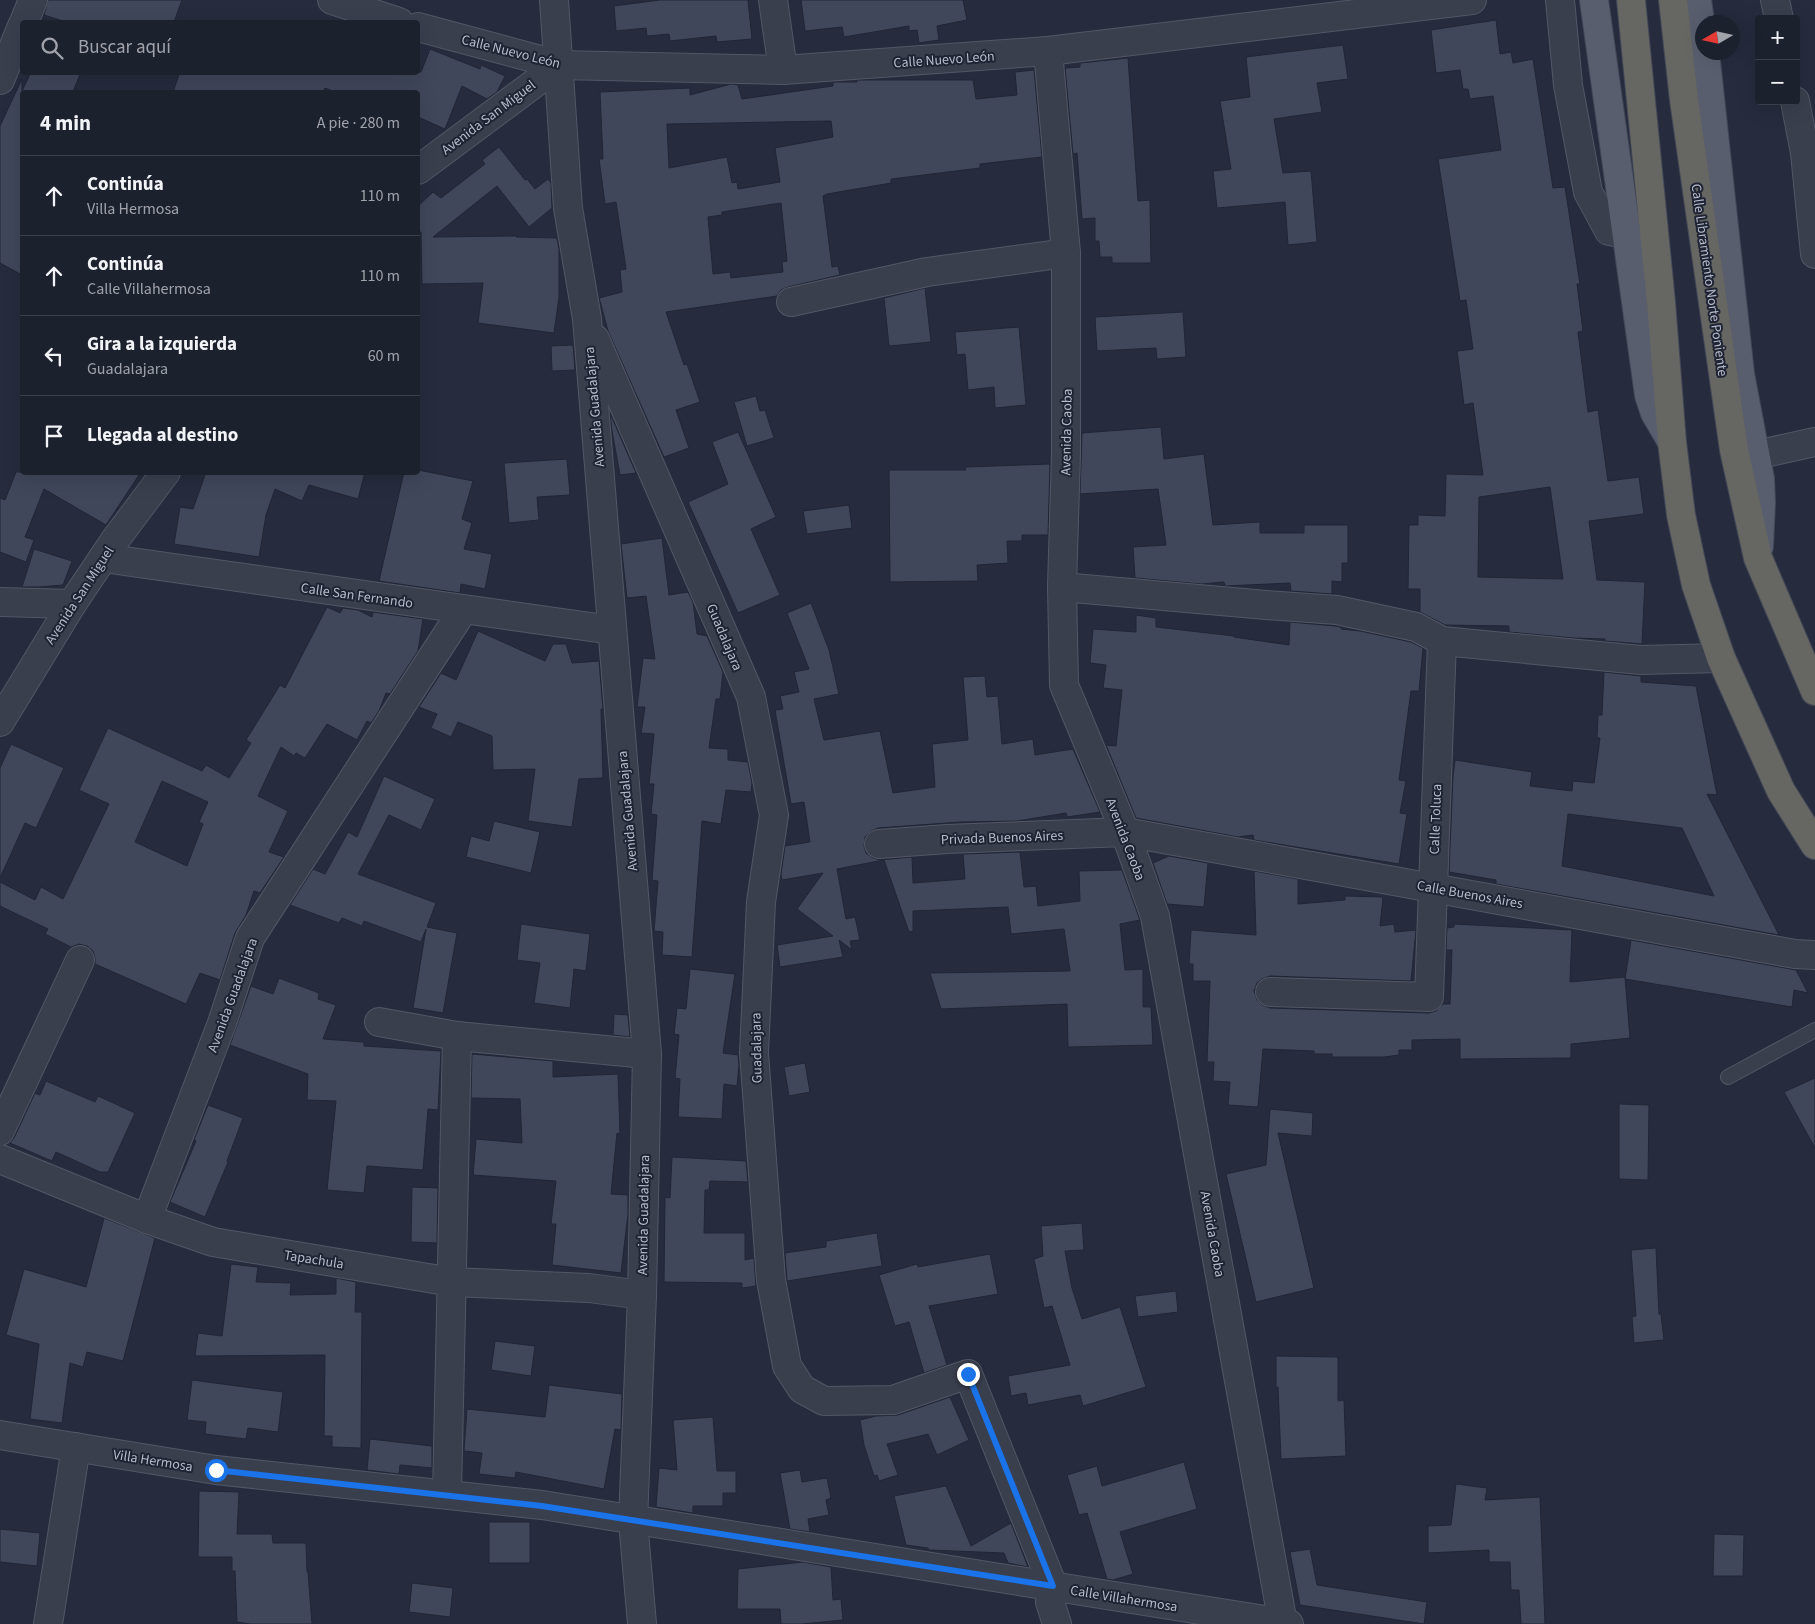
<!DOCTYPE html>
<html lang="es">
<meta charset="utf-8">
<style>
body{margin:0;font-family:"Source Sans 3",sans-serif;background:#252936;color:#f1f3f6}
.controls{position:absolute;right:15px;top:15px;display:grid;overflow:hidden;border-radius:5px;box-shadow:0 5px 20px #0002}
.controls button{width:45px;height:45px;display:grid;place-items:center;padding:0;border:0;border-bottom:1px solid #3a3e4a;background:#1c212e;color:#f1f3f6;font:25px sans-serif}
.compass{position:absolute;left:1695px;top:15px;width:45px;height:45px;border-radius:50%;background:#1c212e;box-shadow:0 5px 20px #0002;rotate:261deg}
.stop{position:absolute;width:15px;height:15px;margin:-11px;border:4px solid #1a73e8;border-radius:50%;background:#fff}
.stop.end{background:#1a73e8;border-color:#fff;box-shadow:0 1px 5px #0008}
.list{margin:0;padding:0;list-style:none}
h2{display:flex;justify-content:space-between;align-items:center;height:65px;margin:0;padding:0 20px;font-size:21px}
h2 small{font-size:16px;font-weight:400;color:#a0a3aa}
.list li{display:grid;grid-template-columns:32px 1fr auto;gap:15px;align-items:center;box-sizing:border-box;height:80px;padding:0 20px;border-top:1px solid #3a3e4a}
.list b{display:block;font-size:19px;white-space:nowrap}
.list p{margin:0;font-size:16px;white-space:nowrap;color:#a0a3aa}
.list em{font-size:16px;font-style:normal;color:#a0a3aa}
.icon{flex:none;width:28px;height:28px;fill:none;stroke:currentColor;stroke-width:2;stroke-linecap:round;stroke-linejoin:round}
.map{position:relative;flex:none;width:1815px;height:1624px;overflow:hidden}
.search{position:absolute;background:#1c212e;box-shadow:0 5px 20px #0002;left:20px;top:20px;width:400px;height:55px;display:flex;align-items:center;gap:12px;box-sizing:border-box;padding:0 18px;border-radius:5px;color:#a0a3aa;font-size:19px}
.panel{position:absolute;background:#1c212e;box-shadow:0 5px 20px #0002;left:20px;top:90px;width:400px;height:385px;border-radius:5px}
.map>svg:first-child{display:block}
.building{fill:#40475b;stroke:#212636;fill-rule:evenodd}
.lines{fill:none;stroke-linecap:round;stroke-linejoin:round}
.service-casing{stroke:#525766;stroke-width:16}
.minor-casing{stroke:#525766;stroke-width:30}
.primary-casing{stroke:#434858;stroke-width:30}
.trunk-casing{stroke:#424756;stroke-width:30}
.service{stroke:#3a3f4e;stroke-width:14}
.minor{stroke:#3a3f4e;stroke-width:28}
.primary{stroke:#585e6e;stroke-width:28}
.trunk{stroke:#666662;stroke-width:28}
.route{stroke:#1a73e8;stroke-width:6}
.labels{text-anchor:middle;stroke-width:4;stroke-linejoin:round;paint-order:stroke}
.street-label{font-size:14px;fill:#b6bac9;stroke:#1f2434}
</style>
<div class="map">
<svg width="1815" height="1624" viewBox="0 0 1815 1624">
<rect width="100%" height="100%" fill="#262c3e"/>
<!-- building -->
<g class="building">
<path d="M48 0H182L174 22H66L44 15Z"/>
<path d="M660 0H748L752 39 717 42 716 36 670 41 669 34 647 36 646 28 616 31 614 6Z"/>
<path d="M801 0H963L967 20 937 26 939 40 919 43 917 30 909 31V26L844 37 842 27 805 31Z"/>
<path d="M1496 20 1500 54 1511 52 1513 63 1533 59 1553 188 1565 187 1580 284H1577L1583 331 1578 332 1588 412 1598 410 1608 481 1639 477 1644 514 1589 521 1597 580 1645 582 1642 644 1605 641V639L1573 638 1509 632V626L1445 625 1420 612V589H1408L1409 525H1418V515L1445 516 1446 474 1483 475 1473 403 1464 405 1457 351 1473 349 1466 300 1460 301 1438 159 1501 150 1493 96 1470 99 1468 89H1463L1460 70 1436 73 1431 30ZM1550 487 1563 579 1478 577 1479 497Z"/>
<path d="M1343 45 1348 79 1317 83 1322 112 1274 119 1283 173 1311 171 1317 242 1288 245 1285 202 1217 208 1213 171 1231 169 1220 101 1250 97 1246 57Z"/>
<path d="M430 49 480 69 481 65 505 76 497 92 487 99 462 86 445 129 418 117V92H335L325 88 323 92H173L180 72H421Z"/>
<path d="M1128 58 1138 201 1150 200 1151 263H1112V257H1100L1099 241H1095V218L1082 219 1077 153 1073 154 1065 68 1080 67V63Z"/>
<path d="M1034 70 1042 157 980 164V168L891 179V183L827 194 823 196 832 267 838 266 840 275 788 287 781 290 777 296 666 312 684 365 687 364 700 402 676 410 689 448 664 457 608 331 600 301 599 298 622 292 620 270 626 269 616 202 605 204 599 159H603L600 92 690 88V95L731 84 738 85 742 99 833 86V82H857V80H973L976 99 1017 95 1015 72ZM831 121 833 137 775 148 780 182 738 189 737 182 732 183 727 157 669 168 667 124ZM781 203 787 261 782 262 783 272 731 278 730 272 713 274 708 217 722 215V212Z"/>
<path d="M31 72H81L73 92H22V275L0 263V126L22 79V91Z"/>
<path d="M499 147 525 180 527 179 535 189 548 179 551 183 552 208 529 227 497 186 433 237 518 236 516 237 557 238 559 249V297L554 333 478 323 483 283 422 284 421 232H418V206L433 192 441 198 485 164 482 160Z"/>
<path d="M925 288 931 342 889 346 884 298Z"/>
<path d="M1183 312 1186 357 1157 359 1156 348 1097 351 1095 317Z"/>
<path d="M1019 327 1026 405 995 408 994 387 968 390 965 354 957 355 955 332Z"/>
<path d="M573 345 575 370 552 371 551 346Z"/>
<path d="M756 396 760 411 765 410 774 438 747 446 734 402Z"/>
<path d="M610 413 636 473 620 475 612 431Z"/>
<path d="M1161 427 1164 459 1204 454 1213 525 1260 522V533H1304V525H1348V563H1342V582L1332 581V594L1291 591 1290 583 1226 586H1225L1224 582 1201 584 1135 578 1133 547 1166 545 1158 489 1080 494 1082 433Z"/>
<path d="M738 432 776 517 751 529 780 595 738 613 688 502 728 484 712 442Z"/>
<path d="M567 459 570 495 537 497 539 520 509 523 504 463Z"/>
<path d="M1050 464 1048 535H1022V541H1007L1008 563 977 565 978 581 890 582 889 470H966L965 467Z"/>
<path d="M418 470 473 481 462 519 472 523 464 549 492 554 485 589 461 584 460 593 379 581 404 472H418Z"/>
<path d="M16 472H141L106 525 44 489 25 537 34 540 26 562 0 552V498L5 500Z"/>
<path d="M206 472H365L358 499 309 485 302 501 275 489 266 515 259 557 174 544 180 507 193 509Z"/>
<path d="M849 505 852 528 807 534 803 511Z"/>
<path d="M662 538 669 595 688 592 693 602 697 634 707 636 723 672 720 699H716L709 748 728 749V760L748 762 752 783 751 792 726 790 721 824 702 821 692 957 662 955 663 932 654 931 658 881 652 880 657 815 651 814 654 784H649L654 734 641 733 645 707H637L643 658 655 659 646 596 627 598 621 544Z"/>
<path d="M34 549 72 561 63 585 39 587H22Z"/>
<path d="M811 603 829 650 839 694 814 699 824 740 880 731 893 793 935 787 932 744 968 740 963 677 985 676 987 697 998 696 1002 744 1033 739 1035 755 1073 749 1100 812 1067 817 1066 813 1017 821 960 822 878 828 871 831 865 837 864 846 866 853 873 858 880 860 912 857 913 883 965 879 963 854 1020 852 1024 887 1036 886 1038 906 1080 901 1079 871 1122 870 1140 920 1120 924 1125 970 1143 969V1007H1151L1153 1045 1068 1047 1067 1004 941 1009 930 973 1070 971 1064 929 1011 934 1008 907 913 911V931L909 932 884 860 837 869 846 919 855 917 860 940 850 941 852 950 839 940 843 957 780 967 777 945 833 936 797 909 823 873 782 880 781 874 785 846 810 842 804 802 791 804 775 710 783 709 780 696 799 692 794 672 809 669 787 613Z"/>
<path d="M327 607 340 613 343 608 358 610 372 617 373 612 423 619 418 651 390 694 386 693 379 711 371 723 367 721 357 740 327 724 305 758 296 753 294 756 281 747 258 796 288 811 269 852 284 857 260 893 254 891 246 915 235 933 220 980 200 973 186 1004 95 964V958L93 951 87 946 79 944 71 947 45 934 48 929 0 906V882L35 900 41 887 63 899 109 804 79 790 108 728 202 771 206 765 229 778 251 743 246 740 280 685 285 688ZM162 781 208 802 199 822 203 824 187 866 135 842Z"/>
<path d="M1136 615 1156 618V627L1234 636V637L1289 645 1290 622 1335 626 1341 627V629L1360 631 1411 642 1423 648 1419 691H1411L1399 780 1406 781 1400 813 1407 814 1399 864 1254 840 1253 835 1238 837 1136 818 1106 745 1116 746 1122 690 1103 688 1106 665 1090 663 1093 629 1136 632Z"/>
<path d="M478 631 545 661 553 644H566L572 663 599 661 603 709H601L603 778 579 779 572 827 528 821 535 769 493 770 492 736 458 722 451 737 431 728 437 714 419 707 441 673 456 680Z"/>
<path d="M1604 672 1641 676V682L1696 686 1717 795 1707 794 1779 935 1496 884V880L1449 872 1453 776 1455 760 1532 772 1530 786 1572 791 1573 781 1594 783 1600 738H1597L1598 715H1602ZM1568 814 1682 828 1714 896 1562 866Z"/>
<path d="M11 744 64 768 36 828 25 823 0 878V768Z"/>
<path d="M384 776 435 799 421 830 389 815 358 874 436 903 427 927 457 933 443 1013 413 1008 426 929 421 942 364 921 362 926 342 918 339 923 290 905 313 869 325 874 348 832 357 837Z"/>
<path d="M494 821 540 832 531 873 466 857 471 836 489 841Z"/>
<path d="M1169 856 1208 863 1204 907 1167 904 1153 863Z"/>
<path d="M1254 871 1298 879V904L1345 900V896L1383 897 1380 926 1394 924 1395 932 1416 930 1411 981 1270 976 1262 979 1257 983 1254 991 1257 1000 1262 1005 1270 1008 1429 1013 1436 1011 1443 1004H1450L1452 950H1446L1447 928 1454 927V924L1572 930 1570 982 1625 977 1630 1038 1571 1044V1058L1460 1059V1039L1412 1040V1050H1399V1055L1384 1057H1332V1054H1314V1051L1263 1049 1258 1107 1228 1105 1230 1082 1213 1081 1214 1062H1207L1210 981H1193V964H1189L1191 930 1256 935Z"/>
<path d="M521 924 590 934 586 971 574 969 570 1008 534 1003 540 963 517 960Z"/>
<path d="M1631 940 1796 970 1808 993 1794 990 1792 1007 1625 979Z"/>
<path d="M690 969 735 974 723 1053 738 1055 739 1065 737 1086 724 1084 722 1119 678 1117 680 1079 675 1078 679 1035 674 1034 677 1008 686 1009Z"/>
<path d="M279 978 319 993 318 999 336 1005 323 1039 364 1042V1046L441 1051 438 1110 428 1109 423 1170 367 1166 364 1193 327 1190 336 1101 307 1100 308 1074 230 1045 251 986 273 994Z"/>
<path d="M614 1014 628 1015 630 1037 613 1035Z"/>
<path d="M472 1054 553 1061V1077L618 1074 620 1134 617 1133 611 1194 628 1195V1214L621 1273 552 1265 556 1224H551L556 1181 473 1175 476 1139 522 1143 520 1099 471 1098Z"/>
<path d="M805 1063 810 1092 789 1096 784 1067Z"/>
<path d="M1815 1078V1148L1784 1092Z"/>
<path d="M46 1081 95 1102 98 1096 135 1113 108 1172H100L56 1152 52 1161 10 1143 14 1138 35 1093 40 1095Z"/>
<path d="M1619 1104 1649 1105 1648 1180 1619 1179Z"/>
<path d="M208 1105 243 1118 227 1161 228 1162 205 1217 170 1202 196 1141 194 1140Z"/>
<path d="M1270 1109 1313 1113 1312 1136 1278 1133 1314 1288 1256 1302 1226 1174 1266 1165Z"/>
<path d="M672 1157 746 1161 748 1182 710 1181 709 1190H705L704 1233H745V1260L754 1258 756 1286 742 1288V1283L664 1282 665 1197 670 1198Z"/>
<path d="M412 1187 438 1188 437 1243 411 1242Z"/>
<path d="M104 1218 155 1238 123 1361 87 1352 83 1367 70 1363 62 1423 30 1419 39 1344 6 1335 24 1269 86 1287Z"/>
<path d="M1082 1223 1084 1250 1065 1251 1072 1288 1082 1319 1120 1307 1146 1387 1083 1406 1080 1395 1028 1405 1026 1393 1011 1396 1008 1376 1070 1365 1052 1306 1044 1308 1034 1259 1043 1256 1041 1226Z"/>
<path d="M877 1233 882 1266 787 1281 785 1253 826 1247V1241Z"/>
<path d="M1656 1248 1659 1314H1661L1664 1340 1634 1343 1632 1317 1636 1316 1631 1250Z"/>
<path d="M990 1254 998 1294 929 1306 947 1365 924 1373 909 1322 895 1326 879 1275 917 1264 918 1267Z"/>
<path d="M231 1264 258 1267 256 1282 291 1283 290 1295 336 1294V1278L356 1282 355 1312H362L361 1448 332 1447V1436H324L325 1355 195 1356 198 1333 222 1336Z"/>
<path d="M1176 1291 1178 1312 1138 1317 1135 1296Z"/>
<path d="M495 1341 535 1346 531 1376 491 1370Z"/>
<path d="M1276 1356 1338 1357V1401L1344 1400 1346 1456 1281 1459 1278 1387H1276Z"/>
<path d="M192 1380 283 1392 278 1432 248 1428 246 1439 205 1434 206 1422 187 1420Z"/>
<path d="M549 1385 622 1394 621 1430 615 1429 604 1489 516 1472 515 1478 479 1474 482 1453 464 1451 467 1409 545 1417Z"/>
<path d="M950 1397 969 1440 937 1455 928 1434 887 1444 898 1475 879 1481 877 1475 874 1476 864 1445 860 1420 876 1416 898 1415Z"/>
<path d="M713 1417 717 1471H736V1493H723V1506H693V1513L656 1507 659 1468 677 1470 673 1420Z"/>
<path d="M370 1439 432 1446V1468L400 1465 399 1474 367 1470Z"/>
<path d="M1184 1462 1197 1509 1120 1532 1133 1574 1113 1580 1107 1579 1087 1513 1079 1515 1067 1475 1097 1466 1102 1486Z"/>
<path d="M800 1470 802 1482 827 1478 831 1498 826 1500 829 1515 808 1519 810 1532 790 1529 780 1473Z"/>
<path d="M1456 1484 1487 1488 1485 1500 1540 1497 1545 1624H1521L1519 1590H1511L1510 1562H1489V1550L1428 1553V1526L1451 1525Z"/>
<path d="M946 1486 971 1546 1011 1523 1028 1567 1008 1563 1004 1553 929 1550 928 1548 906 1545 894 1496Z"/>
<path d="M199 1491 239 1492 237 1534H272L273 1543H306L307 1572H308L312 1624H250L237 1622 235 1571H232V1557H198Z"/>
<rect x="489" y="1522" width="41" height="41"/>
<path d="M0 1529 40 1533 37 1566 0 1562Z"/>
<path d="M1714 1534 1744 1535 1743 1576H1713Z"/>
<path d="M1310 1549 1317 1585 1427 1602 1424 1624 1300 1605 1290 1552Z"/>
<path d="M803 1562 831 1567 833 1600 841 1599 843 1620 802 1624H781L780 1609H737L738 1569Z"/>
<path d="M412 1583 453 1588 450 1617 409 1612Z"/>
</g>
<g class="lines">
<!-- service casing -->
<g class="service-casing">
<path id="service" d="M1728 1077 1815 1030"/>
</g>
<!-- minor casing -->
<g class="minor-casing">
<g id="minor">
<path d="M332 0 399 22"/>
<path d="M554 0 568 208 587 319 647 1054 642 1295 633 1521 642 1624"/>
<path d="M773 0 783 70"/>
<path d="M1560 0 1568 85 1588 192 1609 231 1628 234"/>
<path d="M1775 0 1779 19"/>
<path d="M24 22 33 0"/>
<path d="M418 27 559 65 783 70 1048 51 1472 0"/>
<path d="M1048 51 1066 253V453L1062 587 1064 685 1125 832 1155 916 1283 1624"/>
<path d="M0 80 22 26"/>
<path d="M1795 101 1805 153 1815 254"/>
<path d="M418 170 559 65"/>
<path d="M791 302 927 272 1066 253"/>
<path d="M595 339 751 697 774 815 761 902 754 1053 771 1280 787 1366 802 1389 824 1401 893 1400 968 1374 1053 1586 1050 1602 1057 1624"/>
<path d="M1756 455 1815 442"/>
<path d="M103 558 612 630"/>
<path d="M1062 587 1266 605 1337 610 1416 627 1442 641 1641 660 1721 658"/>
<path d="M0 602 72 604"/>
<path d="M0 722 72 604 115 540 166 472"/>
<path d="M879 844 947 839 1125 832 1795 954 1815 955"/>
<path d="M1270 992 1429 997 1442 641"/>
<path d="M379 1022 457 1036 647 1054"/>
<path d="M0 1131 80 960"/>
<path d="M0 1159 147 1219 213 1242 452 1282 589 1288 642 1295"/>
<path d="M147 1219 222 1023 250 938 463 610"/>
<path d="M0 1435 216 1470 542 1505 1289 1624"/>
<path d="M447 1494 457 1036"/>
<path d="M48 1624 76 1447"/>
</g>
</g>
<!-- primary casing -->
<g class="primary-casing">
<g id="primary">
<path d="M1594 0 1649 395 1655 413 1672 442"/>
<path d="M1697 0 1702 36"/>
<path d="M1705 52 1740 374 1760 479 1761 502 1759 546"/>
</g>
</g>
<!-- trunk casing -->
<g class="trunk-casing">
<g id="trunk">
<path d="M1631 0 1661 302 1672 442 1681 515 1696 585 1721 658 1781 791 1815 845"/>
<path d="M1673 0 1684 100 1734 450 1758 558 1815 691"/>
</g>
</g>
<!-- service -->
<use href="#service" class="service"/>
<!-- minor -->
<use href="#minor" class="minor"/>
<!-- primary -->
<use href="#primary" class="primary"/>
<!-- trunk -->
<use href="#trunk" class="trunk"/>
</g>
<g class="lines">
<!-- route -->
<path class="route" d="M216 1470 542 1506 1053 1586 968 1374"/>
</g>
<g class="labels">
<!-- street labels -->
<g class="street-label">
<text transform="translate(511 51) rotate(14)" y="5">Calle Nuevo León</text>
<text transform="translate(944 59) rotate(-4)" y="5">Calle Nuevo León</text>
<text transform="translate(488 117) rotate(-37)" y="5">Avenida San Miguel</text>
<text transform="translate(1710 280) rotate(82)" y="5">Calle Libramiento Norte Poniente</text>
<text transform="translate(594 407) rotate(-95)" y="5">Avenida Guadalajara</text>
<text transform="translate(1066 432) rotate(-89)" y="5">Avenida Caoba</text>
<text transform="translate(79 595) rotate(-57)" y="5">Avenida San Miguel</text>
<text transform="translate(357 595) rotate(8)" y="5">Calle San Fernando</text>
<text transform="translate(725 637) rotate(67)" y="5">Guadalajara</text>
<text transform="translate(627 811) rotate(-95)" y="5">Avenida Guadalajara</text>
<text transform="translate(1435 819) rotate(-88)" y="5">Calle Toluca</text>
<text transform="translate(1002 837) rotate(-2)" y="5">Privada Buenos Aires</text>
<text transform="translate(1126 839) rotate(69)" y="5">Avenida Caoba</text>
<text transform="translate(1470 894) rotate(10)" y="5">Calle Buenos Aires</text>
<text transform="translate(232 995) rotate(-70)" y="5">Avenida Guadalajara</text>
<text transform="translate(756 1048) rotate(-91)" y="5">Guadalajara</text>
<text transform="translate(643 1215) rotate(-89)" y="5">Avenida Guadalajara</text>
<text transform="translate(1213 1234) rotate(80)" y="5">Avenida Caoba</text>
<text transform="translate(314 1259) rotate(9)" y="5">Tapachula</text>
<text transform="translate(153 1460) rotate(9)" y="5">Villa Hermosa</text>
<text transform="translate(1124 1598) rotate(9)" y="5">Calle Villahermosa</text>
</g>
</g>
</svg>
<div class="controls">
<button>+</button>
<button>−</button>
</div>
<svg class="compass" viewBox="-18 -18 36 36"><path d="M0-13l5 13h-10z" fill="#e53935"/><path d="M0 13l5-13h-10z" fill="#a0a3aa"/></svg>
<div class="stop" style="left:216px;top:1470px"></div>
<div class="stop end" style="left:968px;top:1374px"></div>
<div class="search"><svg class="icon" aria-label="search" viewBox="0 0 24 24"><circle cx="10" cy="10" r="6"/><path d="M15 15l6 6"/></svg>Buscar aquí</div>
<section class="panel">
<h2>4 min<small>A pie · 280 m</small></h2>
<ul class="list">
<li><svg class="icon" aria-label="ahead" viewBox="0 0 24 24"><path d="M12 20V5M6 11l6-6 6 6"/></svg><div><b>Continúa</b><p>Villa Hermosa</p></div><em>110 m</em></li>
<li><svg class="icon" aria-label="ahead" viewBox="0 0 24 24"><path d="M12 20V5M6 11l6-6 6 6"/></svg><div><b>Continúa</b><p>Calle Villahermosa</p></div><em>110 m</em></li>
<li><svg class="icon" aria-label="left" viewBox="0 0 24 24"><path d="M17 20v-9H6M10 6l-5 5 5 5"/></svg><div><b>Gira a la izquierda</b><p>Guadalajara</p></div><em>60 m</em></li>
<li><svg class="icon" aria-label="arrive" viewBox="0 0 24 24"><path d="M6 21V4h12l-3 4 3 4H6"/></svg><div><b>Llegada al destino</b></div></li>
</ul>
</section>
</div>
